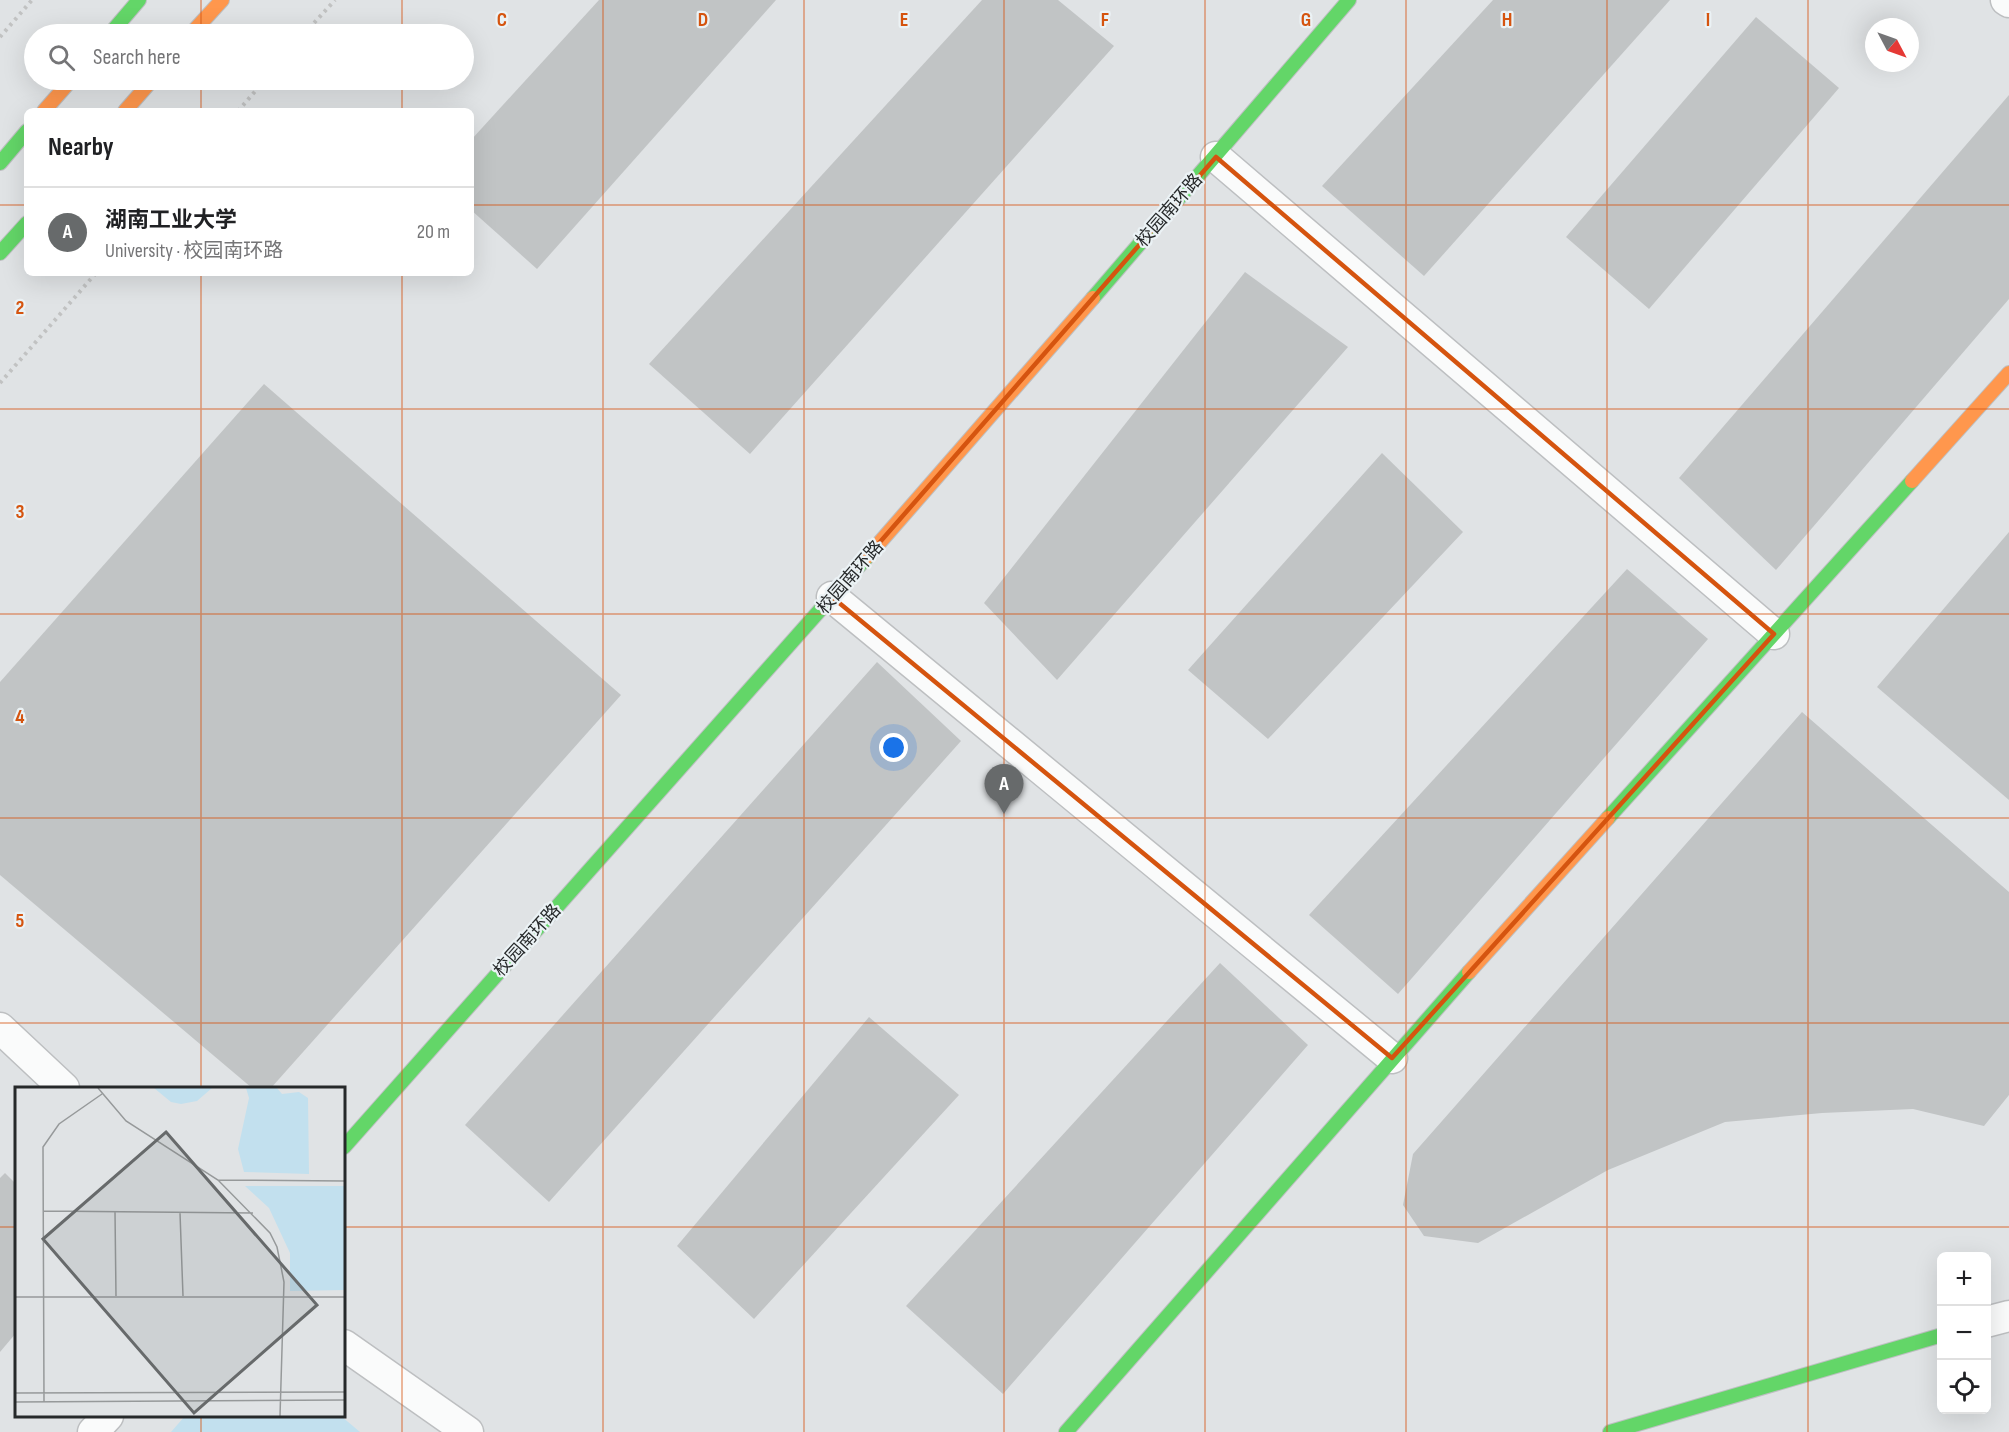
<!DOCTYPE html>
<meta charset="utf-8">
<style>
body{margin:0;font-family:"Sofia Sans Condensed","Noto Sans SC",sans-serif;background:#f6f6f6;color:#202124}
.controls{position:absolute;right:18px;bottom:18px;display:grid;overflow:hidden;border-radius:9px;box-shadow:0 6px 24px #0002}
.controls button{width:54px;height:54px;display:grid;place-items:center;padding:0;border:0;border-bottom:2px solid #e0e0e0;background:#fff;color:#202124;font:30px sans-serif}
.compass{position:absolute;left:1865px;top:18px;width:54px;height:54px;border-radius:50%;background:#fff;box-shadow:0 6px 24px #0002;rotate:131deg}
.you{position:absolute;left:894px;top:748px;width:21px;height:21px;margin:-15px;border:4px solid #fff;border-radius:50%;background:#1a73e8;box-shadow:0 0 0 9px #1a73e833}
.badge{display:grid;place-items:center;width:39px;height:39px;border-radius:50%;background:#676a6b;color:#fff;font-size:20px;font-weight:700}
.pin{position:absolute;translate:-50% -50px;filter:drop-shadow(0 2px 3px #0008)}
.pin::after{content:'';position:absolute;top:32px;width:21px;height:18px;background:inherit;clip-path:polygon(0 0,100% 0,50% 100%)}
.list{margin:0;padding:0;list-style:none}
h2{display:flex;justify-content:space-between;align-items:center;height:78px;margin:0;padding:0 24px;font-size:26px}
h2 small{font-size:20px;font-weight:400;color:#757577}
.list li{display:grid;grid-template-columns:39px 1fr auto;gap:18px;align-items:center;box-sizing:border-box;height:90px;padding:0 24px;border-top:2px solid #e0e0e0}
.list b{display:block;font-size:22px;white-space:nowrap}
.list p{margin:0;font-size:20px;white-space:nowrap;color:#757577}
.list em{font-size:20px;font-style:normal;color:#757577}
.icon{flex:none;width:33px;height:33px;fill:none;stroke:currentColor;stroke-width:2;stroke-linecap:round;stroke-linejoin:round}
.map{position:relative;flex:none;width:2009px;height:1432px;overflow:hidden}
.search{position:absolute;background:#fff;box-shadow:0 6px 24px #0002;left:24px;top:24px;width:450px;height:66px;display:flex;align-items:center;gap:15px;box-sizing:border-box;padding:0 21px;border-radius:33px;color:#757577;font-size:22px}
.panel{position:absolute;background:#fff;box-shadow:0 6px 24px #0002;left:24px;top:108px;width:450px;height:168px;border-radius:9px}
.map>svg:first-child{display:block}
.green{fill:#c2e0ee}
.building{fill:#c1c4c5}
.lines{fill:none;stroke-linecap:round;stroke-linejoin:round}
.street-casing{stroke:#bdbfc1;stroke-width:33}
.fast-casing{stroke:#bdbfc1;stroke-width:16}
.slow-casing{stroke:#bdbfc1;stroke-width:16}
.path{stroke:#c1c2c2;stroke-width:4;stroke-dasharray:3 4.5;stroke-linecap:butt}
.street{stroke:#fafbfb;stroke-width:30}
.fast{stroke:#63d668;stroke-width:14}
.slow{stroke:#ff974d;stroke-width:14}
.marked{fill:none;stroke:#d5540f;stroke-width:4.5;stroke-linejoin:round}
.grid{fill:none;stroke:#d5540f;stroke-width:1.5;stroke-opacity:0.55}
.labels{text-anchor:middle;stroke-width:4.5;stroke-linejoin:round;paint-order:stroke}
.street-label{font-size:18px;fill:#26292a;stroke:#ebf2f5}
.inset-road{fill:none;stroke:#96999a;stroke-width:1.5}
.view{fill:#676a6b;fill-opacity:0.15;stroke:#676a6b;stroke-width:3}
.inset-edge{fill:none;stroke:#26292a;stroke-width:3}
.grid-label{font-size:20px;text-anchor:middle;font-weight:bold;fill:#d5540f;stroke:#ebf2f5;stroke-width:4.5;stroke-linejoin:round;paint-order:stroke}
</style>
<div class="map">
<svg width="2009" height="1432" viewBox="0 0 2009 1432">
<rect width="100%" height="100%" fill="#e0e3e5"/>
<!-- green -->
<path class="green" d="M185 1416H341L360 1432H171Z"/>
<!-- building -->
<g class="building">
<path d="M599 0H776L537 269 471 210V140Z"/>
<path d="M982 0H1058L1114 46 750 454 649 364Z"/>
<path d="M1493 0H1670L1424 276 1322 186Z"/>
<path d="M1756 17 1839 88 1649 309 1566 237Z"/>
<path d="M2009 95V299L1776 570 1679 478Z"/>
<path d="M1245 272 1348 347 1057 680 984 603Z"/>
<path d="M264 384 621 695 271 1088H252L0 875V682Z"/>
<path d="M1382 453 1463 532 1268 739 1188 670Z"/>
<path d="M2009 532V800L1877 687Z"/>
<path d="M1627 569 1708 639 1398 994 1309 915Z"/>
<path d="M877 662 961 741 549 1202 465 1125Z"/>
<path d="M1802 712 2009 892V1095L1984 1126 1913 1109 1822 1113 1725 1122 1608 1170 1478 1243 1424 1236 1403 1205 1413 1154Z"/>
<path d="M1220 963 1308 1045 1003 1394 906 1306Z"/>
<path d="M869 1017 959 1095 754 1319 677 1246Z"/>
<path d="M5 1173 16 1184V1333L0 1352V1178Z"/>
</g>
<g class="lines">
<!-- street casing -->
<g class="street-casing">
<g id="street">
<path d="M2006 0 2009 2"/>
<path d="M1216 157 1774 634"/>
<path d="M832 597 1392 1058"/>
<path d="M0 1028 64 1088"/>
<path d="M1986 1322 2009 1316"/>
<path d="M344 1345 468 1432"/>
<path d="M93 1432 108 1416"/>
</g>
</g>
<!-- fast casing -->
<g class="fast-casing">
<g id="fast">
<path d="M110 34 139 0"/>
<path d="M0 163 27 131"/>
<path d="M0 253 27 223"/>
<path d="M1093 298 1349 0"/>
<path d="M1608 818 1912 481"/>
<path d="M344 1147 867 557"/>
<path d="M1066 1432 1469 972"/>
<path d="M1610 1432 1942 1335"/>
</g>
</g>
<!-- slow casing -->
<g class="slow-casing">
<g id="slow">
<path d="M191 34 222 0"/>
<path d="M44 111 71 80"/>
<path d="M125 111 152 80"/>
<path d="M1912 481 2009 373"/>
<path d="M867 557 1093 298"/>
<path d="M1469 972 1608 818"/>
</g>
</g>
<!-- path -->
<g class="path">
<path d="M304 34 335 0"/>
<path d="M0 37 32 0"/>
<path d="M238 111 265 80"/>
<path d="M0 383 96 273"/>
</g>
<!-- street -->
<use href="#street" class="street"/>
<!-- fast -->
<use href="#fast" class="fast"/>
<!-- slow -->
<use href="#slow" class="slow"/>
</g>
<!-- marked area -->
<path class="marked" d="M1216 157 1774 634 1392 1058 832 597Z"/>
<!-- grid -->
<path class="grid" d="M201 0V34M402 0V34M603 0V1432M804 0V1432M1004 0V1432M1205 0V1432M1406 0V1432M1607 0V1432M1808 0V1432M201 80V111M402 80V111M0 205H27M471 205H2009M201 273V1088M402 273V1432M0 409H2009M0 614H2009M0 818H2009M0 1023H2009M0 1227H16M344 1227H2009M201 1416V1432"/>
<g class="labels">
<!-- street labels -->
<g class="street-label">
<text transform="translate(1169 210) rotate(-49)" y="6">校园南环路</text>
<text transform="translate(850 577) rotate(-49)" y="6">校园南环路</text>
<text transform="translate(527 940) rotate(-48)" y="6">校园南环路</text>
</g>
</g>
<!-- overview -->
<g transform="translate(15 1087)">
<rect width="330" height="330" fill="#e0e3e5"/>
<path d="M139 1H197L182 14 166 17 156 15ZM231 1H262L267 7 284 5 293 11 294 87 229 85 223 62 234 11ZM230 99H330V203L275 204V166L254 121Z" fill="#c2e0ee"/>
<path class="inset-road" d="M83 1 111 34 203 93 255 146 262 160 269 195 265 329M203 93 330 94M28 124 238 126M100 125 101 209M165 126 168 209M0 210H330M0 306 330 305M0 315 330 313M29 315 28 60 44 37 87 7"/>
<path class="view" d="M151 45 302 218 179 326 28 152Z"/>
<rect width="330" height="330" class="inset-edge"/>
</g>
<g class="grid-label">
<text x="502" y="26">C</text>
<text x="703" y="26">D</text>
<text x="904" y="26">E</text>
<text x="1105" y="26">F</text>
<text x="1306" y="26">G</text>
<text x="1507" y="26">H</text>
<text x="1708" y="26">I</text>
<text x="20" y="314">2</text>
<text x="20" y="518">3</text>
<text x="20" y="723">4</text>
<text x="20" y="927">5</text>
</g>
</svg>
<div class="controls">
<button>+</button>
<button>−</button>
<button><svg class="icon" aria-label="locate" viewBox="0 0 24 24"><circle cx="12" cy="12" r="6"/><path d="M12 2v4M12 18v4M2 12h4M18 12h4"/></svg></button>
</div>
<svg class="compass" viewBox="-18 -18 36 36"><path d="M0-13l5 13h-10z" fill="#e53935"/><path d="M0 13l5-13h-10z" fill="#757577"/></svg>
<div class="you"></div>
<div class="pin badge" style="left:1004px;top:814px">A</div>
<div class="search"><svg class="icon" aria-label="search" viewBox="0 0 24 24"><circle cx="10" cy="10" r="6"/><path d="M15 15l6 6"/></svg>Search here</div>
<section class="panel">
<h2>Nearby<small></small></h2>
<ul class="list">
<li><span class="badge">A</span><div><b>湖南工业大学</b><p>University · 校园南环路</p></div><em>20 m</em></li>
</ul>
</section>
</div>
